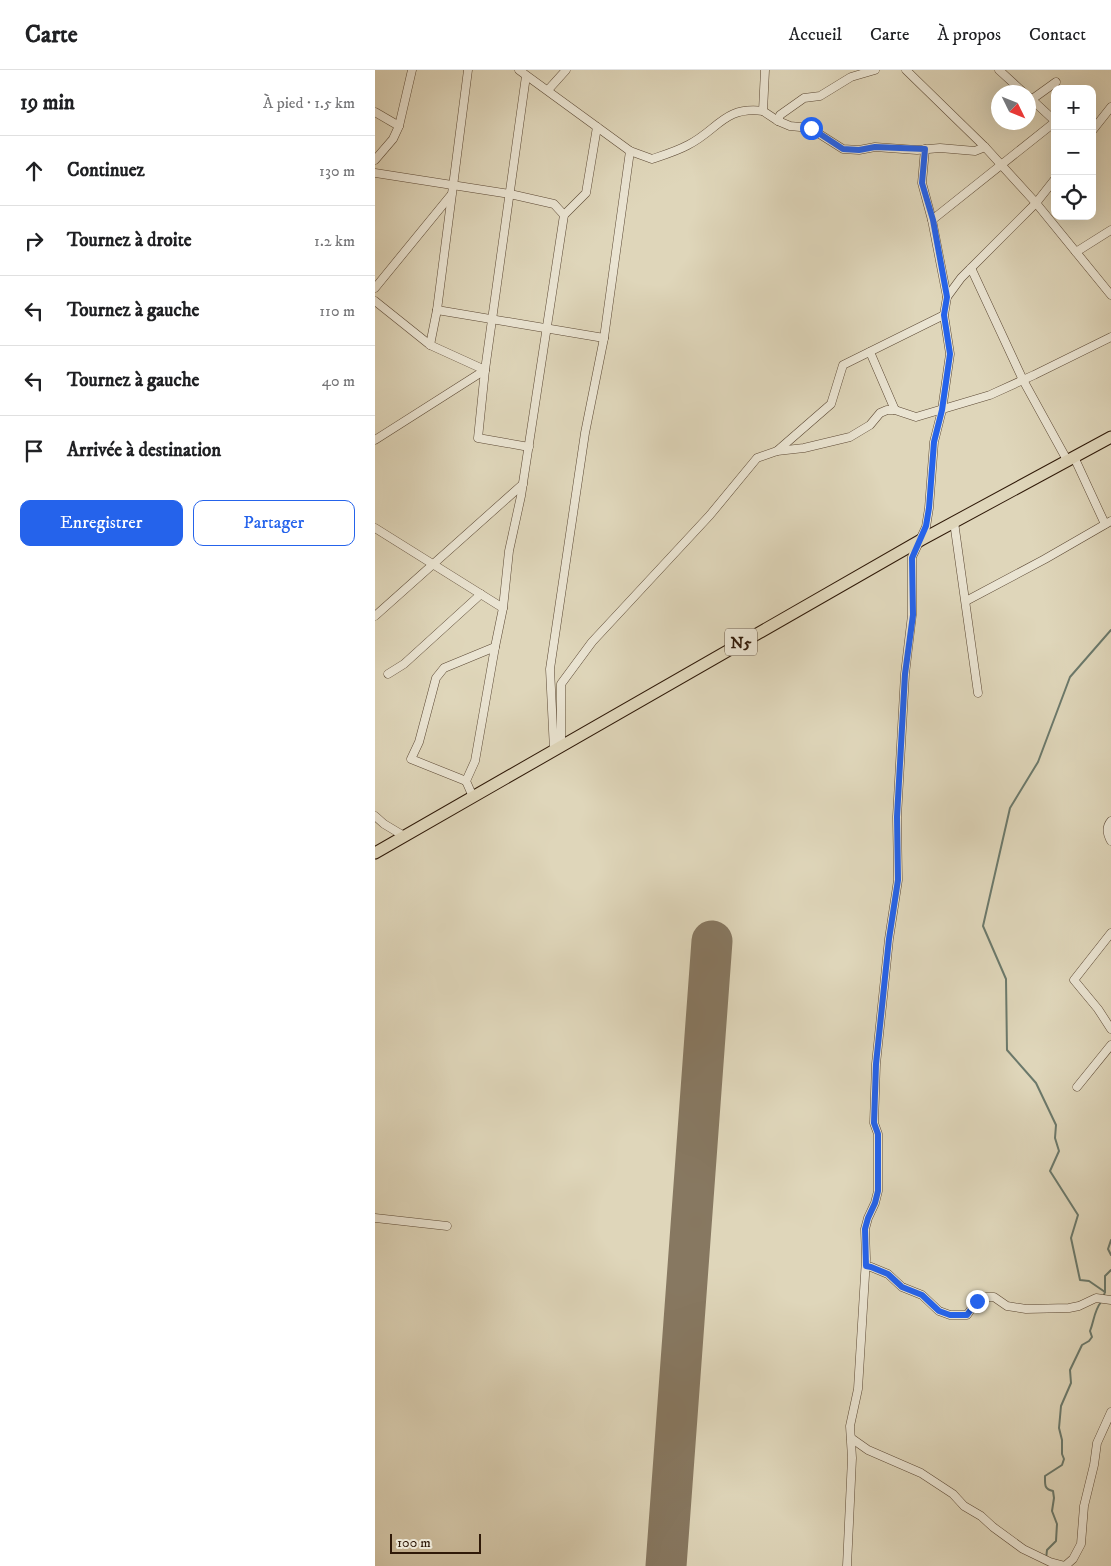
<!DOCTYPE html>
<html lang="fr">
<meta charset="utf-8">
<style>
body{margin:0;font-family:"IM FELL DW Pica",serif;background:#f6f6f6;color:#202124}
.controls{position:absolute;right:15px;top:15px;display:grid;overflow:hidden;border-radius:10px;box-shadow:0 5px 20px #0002}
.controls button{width:45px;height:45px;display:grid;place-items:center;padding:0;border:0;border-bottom:1px solid #e0e0e0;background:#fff;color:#202124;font:25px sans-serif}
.compass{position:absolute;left:616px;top:15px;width:45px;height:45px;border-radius:50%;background:#fff;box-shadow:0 5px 20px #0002;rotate:133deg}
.scale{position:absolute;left:15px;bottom:12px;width:91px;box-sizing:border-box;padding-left:5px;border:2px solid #2f1908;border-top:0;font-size:14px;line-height:18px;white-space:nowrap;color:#2f1908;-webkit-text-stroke:4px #eae4d2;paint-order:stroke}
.stop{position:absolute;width:15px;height:15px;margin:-11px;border:4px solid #2563eb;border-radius:50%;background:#fff}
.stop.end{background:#2563eb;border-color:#fff;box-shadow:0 1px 5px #0008}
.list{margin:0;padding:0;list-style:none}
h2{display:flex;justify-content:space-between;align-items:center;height:65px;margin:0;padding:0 20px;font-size:21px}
h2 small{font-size:16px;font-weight:400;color:#757577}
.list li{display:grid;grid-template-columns:32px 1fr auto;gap:15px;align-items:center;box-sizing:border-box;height:70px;padding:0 20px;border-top:1px solid #e0e0e0}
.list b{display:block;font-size:19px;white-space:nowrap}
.list em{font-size:16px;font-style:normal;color:#757577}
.actions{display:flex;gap:10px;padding:15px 20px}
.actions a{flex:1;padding:11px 0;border:1px solid #2563eb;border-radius:10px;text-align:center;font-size:18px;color:#2563eb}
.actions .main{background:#2563eb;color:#fff}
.icon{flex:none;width:28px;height:28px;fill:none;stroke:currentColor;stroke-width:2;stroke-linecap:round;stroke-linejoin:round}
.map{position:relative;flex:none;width:736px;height:1496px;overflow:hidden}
header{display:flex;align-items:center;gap:30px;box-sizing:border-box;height:70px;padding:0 25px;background:#fff;border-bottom:1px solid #e0e0e0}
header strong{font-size:24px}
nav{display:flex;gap:28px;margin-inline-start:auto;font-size:18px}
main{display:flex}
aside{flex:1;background:#fff}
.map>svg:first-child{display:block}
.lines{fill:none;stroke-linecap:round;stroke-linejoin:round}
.stream{stroke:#6b796b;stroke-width:2}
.runway{stroke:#877861;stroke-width:41}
.minor-casing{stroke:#5b4834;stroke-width:9}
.highway-casing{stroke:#2f1908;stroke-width:13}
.minor{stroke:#eae4d2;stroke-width:8}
.highway{stroke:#dfd6ba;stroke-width:11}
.route{stroke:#2563eb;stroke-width:6}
.labels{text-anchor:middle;stroke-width:5;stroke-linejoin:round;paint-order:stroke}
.shield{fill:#eae4d2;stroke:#675645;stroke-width:1}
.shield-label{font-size:16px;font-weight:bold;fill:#2f1908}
</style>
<header>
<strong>Carte</strong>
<nav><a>Accueil</a><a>Carte</a><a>À propos</a><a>Contact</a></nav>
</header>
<main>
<aside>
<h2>19 min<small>À pied · 1.5 km</small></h2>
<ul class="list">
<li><svg class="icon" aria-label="ahead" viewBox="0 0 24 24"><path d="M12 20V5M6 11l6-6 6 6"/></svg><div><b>Continuez</b></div><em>130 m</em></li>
<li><svg class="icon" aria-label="right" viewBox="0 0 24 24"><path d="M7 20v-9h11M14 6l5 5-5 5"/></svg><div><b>Tournez à droite</b></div><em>1.2 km</em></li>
<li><svg class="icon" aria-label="left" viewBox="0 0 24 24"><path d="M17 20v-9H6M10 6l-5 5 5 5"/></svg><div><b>Tournez à gauche</b></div><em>110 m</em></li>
<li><svg class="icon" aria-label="left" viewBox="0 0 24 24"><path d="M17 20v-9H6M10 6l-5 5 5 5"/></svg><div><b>Tournez à gauche</b></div><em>40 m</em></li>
<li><svg class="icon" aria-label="arrive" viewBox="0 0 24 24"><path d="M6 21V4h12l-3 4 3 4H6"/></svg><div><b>Arrivée à destination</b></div></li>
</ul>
<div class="actions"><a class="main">Enregistrer</a><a>Partager</a></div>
</aside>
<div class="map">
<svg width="736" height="1496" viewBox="0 0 736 1496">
<rect width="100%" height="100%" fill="#dfd6ba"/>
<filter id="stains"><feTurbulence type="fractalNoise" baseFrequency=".004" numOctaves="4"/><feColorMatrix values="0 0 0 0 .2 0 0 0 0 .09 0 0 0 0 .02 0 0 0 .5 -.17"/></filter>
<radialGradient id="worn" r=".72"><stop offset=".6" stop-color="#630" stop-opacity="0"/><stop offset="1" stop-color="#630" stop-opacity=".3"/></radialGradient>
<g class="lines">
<!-- stream -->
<g class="stream">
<path d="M736 1170 733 1179 736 1185"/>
<path d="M730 1222 714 1211 705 1210 696 1168 703 1145 675 1101 684 1081 680 1068 681 1055 661 1013 632 980 631 909 608 856 635 738 663 692 695 607 736 560"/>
<path d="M728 1228 730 1222V1206L736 1200"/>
<path d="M671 1489 672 1480 681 1471 682 1454 677 1441 679 1428 678 1421C669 1419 670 1415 670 1406L687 1395 689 1389 687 1384V1370L684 1358 686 1336 696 1313 695 1300 707 1275 714 1271 717 1267 715 1261C719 1251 719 1241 726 1232"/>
</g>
<!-- runway -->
<path class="runway" d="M291 1496 337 871"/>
<!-- minor casing -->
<g class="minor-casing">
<g id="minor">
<path d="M144 0 255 81 277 89C289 85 302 81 313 75 343 60 349 36 388 41"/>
<path d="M390 0 388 41 403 51 415 56 435 58 468 79 484 80 500 77 542 80 565 78 600 81 610 77"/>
<path d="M531 0 610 77 661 133 736 225"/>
<path d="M624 0 648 22"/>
<path d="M151 6 110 300 103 368 154 377"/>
<path d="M173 20 191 0"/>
<path d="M654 27 680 51"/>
<path d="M656 30 681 12"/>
<path d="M0 42 24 56"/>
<path d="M403 51 405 45 429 28 445 26 476 7 500 0"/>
<path d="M717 61 736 37"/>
<path d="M550 79 547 113 557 150 572 227"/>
<path d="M0 90 18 69 24 56 37 0"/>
<path d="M0 103 135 124 179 134 189 145"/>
<path d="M557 150 680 52"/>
<path d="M701 182 736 160"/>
<path d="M596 198 648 310 692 390"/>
<path d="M0 218 76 125"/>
<path d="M0 231 55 275 110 300"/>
<path d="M62 240 229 268"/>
<path d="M55 275 62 240 93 0"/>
<path d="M495 282 520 340"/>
<path d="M0 370 110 300"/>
<path d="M402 381 456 334 468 295 569 245"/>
<path d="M699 387 730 454"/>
<path d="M579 452 603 623"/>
<path d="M0 458 128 538"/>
<path d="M591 531 670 489 736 451"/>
<path d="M0 546 148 414"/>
<path d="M13 604 29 594 106 524"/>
<path d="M186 676V614L217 572 335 445 382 388 402 381 429 378 475 367 495 355 505 343 512 340H520L541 347 615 325 659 305 736 267"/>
<path d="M179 680 175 599 210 363 229 268 255 81"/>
<path d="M91 711 36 689 44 672 61 608 69 598 120 577"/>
<path d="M98 727 91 711 100 691 120 577 128 538 134 481 146 426 189 145 211 123 222 57"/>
<path d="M0 746 9 754 29 766"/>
<path d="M736 751C731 757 732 764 736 771"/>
<path d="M736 863 699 910 723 939 736 959"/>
<path d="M702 1017 736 975"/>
<path d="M0 1148 72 1156"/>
<path d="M491 1196 496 1197 513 1204 527 1217 547 1225 564 1241 575 1245H592L602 1231 611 1227H619L632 1236 651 1239 694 1238 704 1236 721 1228 736 1230"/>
<path d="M476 1368 493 1380 546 1403 578 1424 589 1436 606 1446 618 1457 648 1479 675 1492 690 1496"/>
<path d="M472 1496 477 1388 475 1356 483 1319 491 1189 490 1159 493 1148 500 1133 503 1121V1064L499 1053 501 994 514 869 523 810 522 747 530 604 537 545V487L551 457 554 438 559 372 567 340 575 284 569 245 572 227 586 208 661 133 680 109"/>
<path d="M690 1496 698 1489 706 1474 709 1436 719 1395 722 1373 736 1342"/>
</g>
</g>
<!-- highway casing -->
<g class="highway-casing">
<path id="highway" d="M0 783 546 470 736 367"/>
</g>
<!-- minor -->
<use href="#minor" class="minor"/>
<!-- highway -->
<use href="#highway" class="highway"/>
</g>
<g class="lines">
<!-- route -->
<path class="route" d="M436 58 468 79 484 80 500 77 550 79 547 113 558 150 572 227 569 245 575 284 567 340 559 372 554 438 551 456 537 488 538 545 530 604 522 747 523 810 514 869 501 994 499 1053 503 1064V1121L500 1133 493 1148 490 1159 491 1196 496 1197 513 1204 527 1217 547 1225 564 1241 575 1245H592L602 1231"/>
</g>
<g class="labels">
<!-- shield labels -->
<rect class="shield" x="350" y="558.5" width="32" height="27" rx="4"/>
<g class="shield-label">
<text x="366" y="578">N5</text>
</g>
</g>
<rect width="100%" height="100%" filter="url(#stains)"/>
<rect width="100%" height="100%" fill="url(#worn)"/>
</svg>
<div class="controls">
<button>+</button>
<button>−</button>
<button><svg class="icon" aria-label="locate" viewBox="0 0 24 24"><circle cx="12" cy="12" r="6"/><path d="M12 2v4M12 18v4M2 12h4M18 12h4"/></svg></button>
</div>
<svg class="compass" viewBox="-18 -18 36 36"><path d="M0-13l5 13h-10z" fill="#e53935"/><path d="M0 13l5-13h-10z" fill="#757577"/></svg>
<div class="scale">100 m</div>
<div class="stop" style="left:436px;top:58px"></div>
<div class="stop end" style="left:602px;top:1231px"></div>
</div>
</main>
